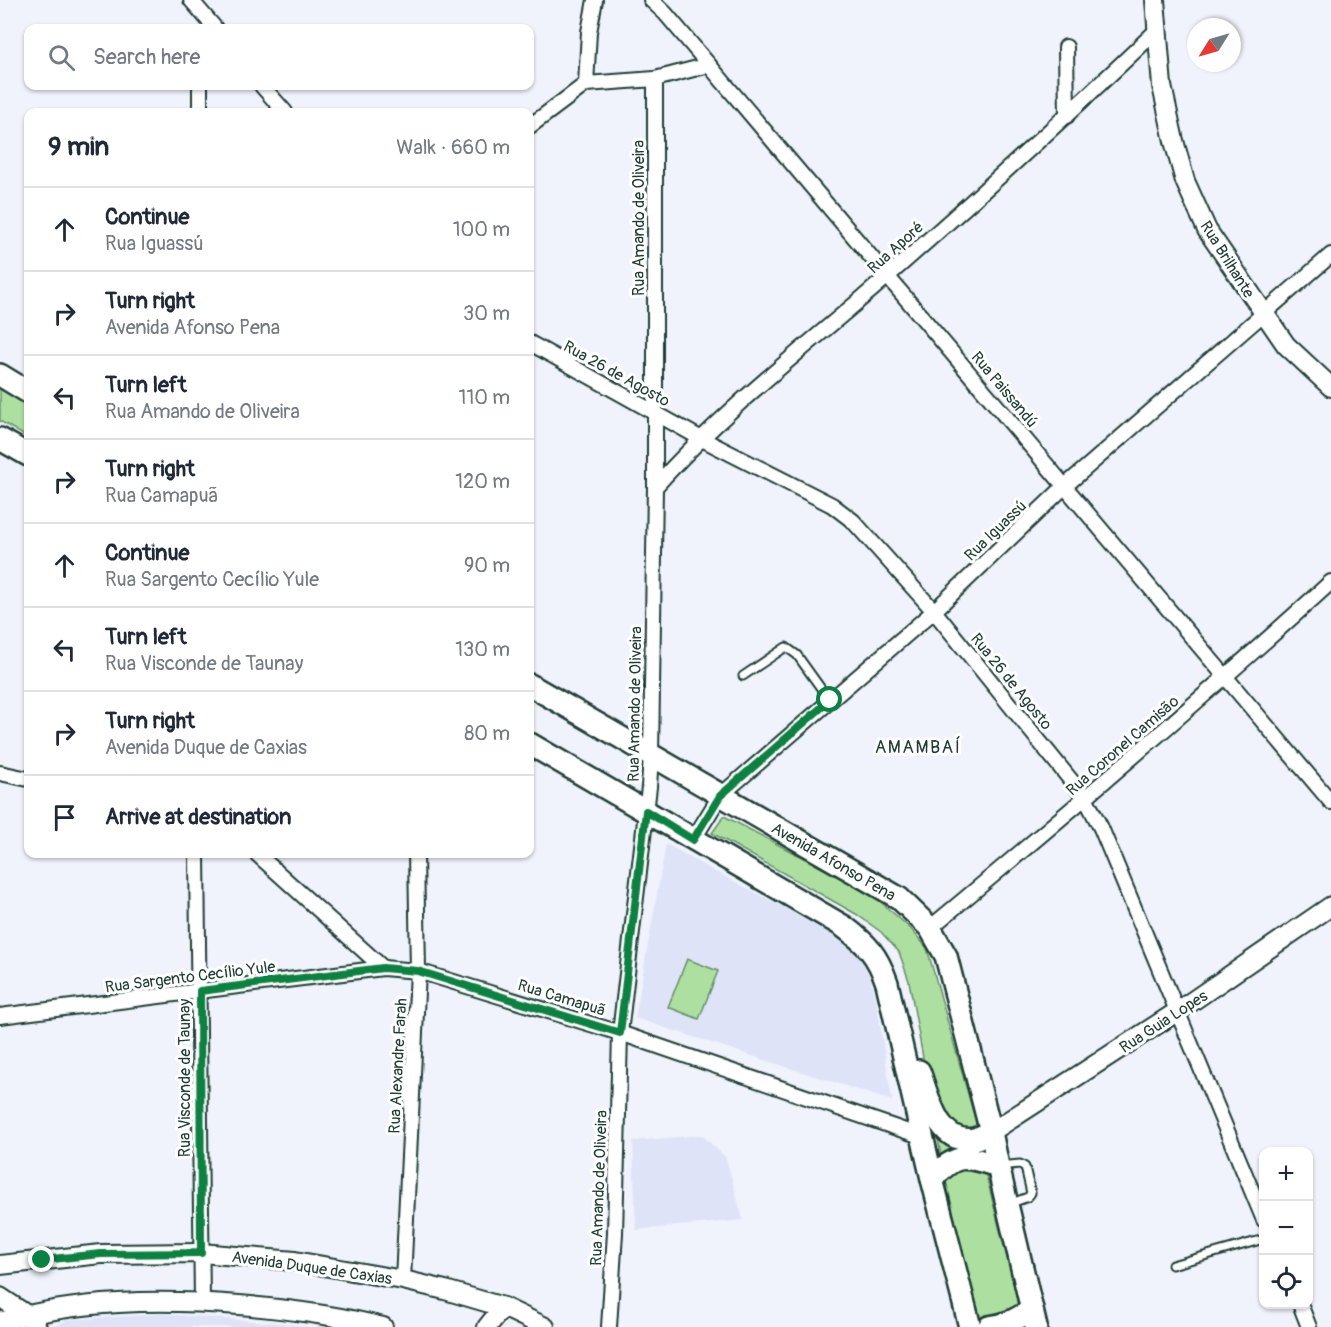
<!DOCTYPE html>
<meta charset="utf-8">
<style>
body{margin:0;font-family:Pangolin,sans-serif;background:#f2f2f3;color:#1f2937}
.controls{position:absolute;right:18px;bottom:18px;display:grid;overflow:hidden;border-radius:12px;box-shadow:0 2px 4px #0004}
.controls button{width:54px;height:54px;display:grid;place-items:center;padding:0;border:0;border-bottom:2px solid #e0e1e3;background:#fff;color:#1f2937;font:30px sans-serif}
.compass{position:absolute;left:1187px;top:18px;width:54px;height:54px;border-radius:50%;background:#fff;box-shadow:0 2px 4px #0004;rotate:233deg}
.stop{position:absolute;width:18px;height:18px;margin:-14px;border:4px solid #0b8043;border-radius:50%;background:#fff}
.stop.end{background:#0b8043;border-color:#fff;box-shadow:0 2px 6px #0008}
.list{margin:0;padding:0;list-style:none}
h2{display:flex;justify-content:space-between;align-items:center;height:78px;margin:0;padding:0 24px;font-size:26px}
h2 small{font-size:20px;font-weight:400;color:#747a83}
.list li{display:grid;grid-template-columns:39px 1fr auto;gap:18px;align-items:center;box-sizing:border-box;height:84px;padding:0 24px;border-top:2px solid #e0e1e3}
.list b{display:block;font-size:22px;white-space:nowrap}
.list p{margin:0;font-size:20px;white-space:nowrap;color:#747a83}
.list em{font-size:20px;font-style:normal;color:#747a83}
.icon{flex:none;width:33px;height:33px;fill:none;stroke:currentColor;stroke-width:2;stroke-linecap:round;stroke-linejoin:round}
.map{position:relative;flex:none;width:1331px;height:1327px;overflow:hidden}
.search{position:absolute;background:#fff;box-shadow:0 2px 4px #0004;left:24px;top:24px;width:510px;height:66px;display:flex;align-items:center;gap:15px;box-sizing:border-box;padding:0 21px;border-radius:12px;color:#747a83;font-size:22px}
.panel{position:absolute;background:#fff;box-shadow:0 2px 4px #0004;left:24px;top:108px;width:510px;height:750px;border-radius:12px}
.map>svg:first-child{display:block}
.built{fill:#dee3f8}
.green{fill:#acdfa0;stroke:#668e6a;stroke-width:1.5}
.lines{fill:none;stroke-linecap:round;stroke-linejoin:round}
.lane-casing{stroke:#1f3d34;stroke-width:11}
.street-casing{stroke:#1f3d34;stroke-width:18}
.secondary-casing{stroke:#1f3d34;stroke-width:22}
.primary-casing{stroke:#1f3d34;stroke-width:26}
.lane{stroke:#fff;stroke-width:7}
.street{stroke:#fff;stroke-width:14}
.secondary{stroke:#fff;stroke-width:18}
.primary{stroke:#fff;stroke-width:21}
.route{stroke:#0b8043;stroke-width:8}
.labels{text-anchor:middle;stroke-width:6;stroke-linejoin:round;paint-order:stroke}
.street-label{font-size:16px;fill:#1f3d34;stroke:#fff}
.neighbourhood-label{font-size:18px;letter-spacing:1.5px;fill:#1f3d34;stroke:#fff}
</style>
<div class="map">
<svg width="1331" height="1327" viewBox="0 0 1331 1327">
<rect width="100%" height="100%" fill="#f0f2fc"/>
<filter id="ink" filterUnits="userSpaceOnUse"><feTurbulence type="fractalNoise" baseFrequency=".0167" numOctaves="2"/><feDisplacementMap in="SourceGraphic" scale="12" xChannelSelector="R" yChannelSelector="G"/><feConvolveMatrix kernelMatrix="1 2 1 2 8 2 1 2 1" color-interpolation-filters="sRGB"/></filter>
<g filter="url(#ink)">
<!-- built -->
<g class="built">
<path d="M666 844 701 864 827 930 856 949 865 965 875 993 892 1101 635 1018Z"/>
<path d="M702 1135 726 1158 743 1220 636 1230 633 1141Z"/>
<path d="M162 1314 279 1323 309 1327H56L66 1320Z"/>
</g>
<!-- green -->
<g class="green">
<path d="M0 385 28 399V438L0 421Z"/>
<path d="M724 816 873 895 911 929 927 948 975 1119 981 1155 1015 1290 1021 1327H979L943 1167 909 981 899 952 881 932 856 914 712 833Z"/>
<path d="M687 959 718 971 699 1019 668 1007Z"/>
</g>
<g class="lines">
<!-- lane casing -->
<g class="lane-casing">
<g id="lane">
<path d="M743 676 786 647 797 655 830 701"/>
<path d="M999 1166 1020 1164 1025 1167 1031 1193 1028 1197 1009 1204"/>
<path d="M1172 1265 1264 1239"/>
</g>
</g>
<!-- street casing -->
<g class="street-casing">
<g id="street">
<path d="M191 0 215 28"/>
<path d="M651 0 665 13 709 65 1331 802"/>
<path d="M1066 47 1067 116"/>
<path d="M586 84 589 32 595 0"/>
<path d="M262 86 285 112"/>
<path d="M200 112V86"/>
<path d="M530 126 586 84 655 79 709 65"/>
<path d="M530 343 700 438 832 505 853 521 934 611 1086 799 1101 828 1264 1220"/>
<path d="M655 487C721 413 799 352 874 288 970 204 1064 119 1156 31"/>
<path d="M0 773 28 779"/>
<path d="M693 840 720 796 934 611 1065 486 1331 255"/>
<path d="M197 854 202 1302"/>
<path d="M257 854 383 968"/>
<path d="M930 928C1066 815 1200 701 1331 582"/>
<path d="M0 1016 383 968 418 971 620 1033 923 1137"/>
<path d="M403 1280 418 971 416 854"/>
<path d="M1300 1304 1309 1327"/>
<path d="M609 1327 615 1233 620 1033 649 787 651 755 655 487V79"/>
</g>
</g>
<!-- secondary casing -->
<g class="secondary-casing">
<g id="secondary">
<path d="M1155 0 1162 86 1174 141 1185 181 1207 230 1286 345 1331 387"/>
<path d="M991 1132 1178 1011 1331 906"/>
<path d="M0 1265 101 1254 201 1253 295 1261 403 1280 445 1290 503 1307 545 1327"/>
<path d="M0 1297 27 1315 37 1327"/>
<path d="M0 1322C78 1300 159 1299 239 1305 288 1309 336 1315 383 1327"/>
<path d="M487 1327 503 1307"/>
</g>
</g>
<!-- primary casing -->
<g class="primary-casing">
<g id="primary">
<path d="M0 375 28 392"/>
<path d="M0 439 28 455"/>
<path d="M530 685 899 898 930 928 946 956 991 1132 998 1166 1036 1327"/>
<path d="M530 744 843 926C867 944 877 954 887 983L932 1179 970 1327"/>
<path d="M919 1071C928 1095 938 1146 974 1139 979 1138 986 1134 991 1132"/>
<path d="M932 1179C957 1152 965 1156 998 1166"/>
<path d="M989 1327C1006 1325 1018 1319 1032 1309"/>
</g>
</g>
<!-- lane -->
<use href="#lane" class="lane"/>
<!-- street -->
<use href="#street" class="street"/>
<!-- secondary -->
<use href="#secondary" class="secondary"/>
<!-- primary -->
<use href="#primary" class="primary"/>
</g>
</g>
<g class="lines" filter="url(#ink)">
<!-- route -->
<path class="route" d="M42 1260 101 1254 201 1253 200 991 383 968 418 971 620 1033 646 811 693 840 720 796 830 700"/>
</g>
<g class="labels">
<!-- street labels -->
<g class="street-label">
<text transform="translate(638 218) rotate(-90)" y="6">Rua Amando de Oliveira</text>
<text transform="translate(895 247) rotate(-42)" y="6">Rua Aporé</text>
<text transform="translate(1228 259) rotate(58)" y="6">Rua Brilhante</text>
<text transform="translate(617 373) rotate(29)" y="6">Rua 26 de Agosto</text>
<text transform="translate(1005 389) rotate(50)" y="6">Rua Paissandú</text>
<text transform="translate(995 530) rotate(-44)" y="6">Rua Iguassú</text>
<text transform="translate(1012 681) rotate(51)" y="6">Rua 26 de Agosto</text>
<text transform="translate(634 704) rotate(-89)" y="6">Rua Amando de Oliveira</text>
<text transform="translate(1122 745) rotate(-41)" y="6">Rua Coronel Camisão</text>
<text transform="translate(834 861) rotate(30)" y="6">Avenida Afonso Pena</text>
<text transform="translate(190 976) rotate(-7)" y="6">Rua Sargento Cecílio Yule</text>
<text transform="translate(562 997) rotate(17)" y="6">Rua Camapuã</text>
<text transform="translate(1163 1021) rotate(-33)" y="6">Rua Guia Lopes</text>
<text transform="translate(397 1066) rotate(-87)" y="6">Rua Alexandre Farah</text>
<text transform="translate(184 1078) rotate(-90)" y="6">Rua Visconde de Taunay</text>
<text transform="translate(598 1188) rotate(-88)" y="6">Rua Amando de Oliveira</text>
<text transform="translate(312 1267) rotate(8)" y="6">Avenida Duque de Caxias</text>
</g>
<!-- neighbourhood labels -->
<g class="neighbourhood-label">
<text x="918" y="753">AMAMBAÍ</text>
</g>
</g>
</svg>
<div class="controls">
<button>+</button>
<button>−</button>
<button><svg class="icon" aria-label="locate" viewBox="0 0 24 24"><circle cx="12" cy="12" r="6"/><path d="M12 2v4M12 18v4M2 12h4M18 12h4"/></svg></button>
</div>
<svg class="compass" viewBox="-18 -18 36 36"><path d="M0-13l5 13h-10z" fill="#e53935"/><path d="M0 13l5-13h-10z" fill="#747a83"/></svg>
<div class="stop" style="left:830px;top:700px"></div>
<div class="stop end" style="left:42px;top:1260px"></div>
<div class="search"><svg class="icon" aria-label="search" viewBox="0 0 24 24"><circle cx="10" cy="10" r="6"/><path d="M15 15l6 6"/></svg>Search here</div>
<section class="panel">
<h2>9 min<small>Walk · 660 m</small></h2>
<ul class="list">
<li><svg class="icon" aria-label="ahead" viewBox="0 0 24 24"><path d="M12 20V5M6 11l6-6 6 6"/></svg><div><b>Continue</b><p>Rua Iguassú</p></div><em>100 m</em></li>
<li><svg class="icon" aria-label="right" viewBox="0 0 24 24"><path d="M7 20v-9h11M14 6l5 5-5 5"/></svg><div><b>Turn right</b><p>Avenida Afonso Pena</p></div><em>30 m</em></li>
<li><svg class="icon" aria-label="left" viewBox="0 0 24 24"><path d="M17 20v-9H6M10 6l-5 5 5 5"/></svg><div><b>Turn left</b><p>Rua Amando de Oliveira</p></div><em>110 m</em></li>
<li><svg class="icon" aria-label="right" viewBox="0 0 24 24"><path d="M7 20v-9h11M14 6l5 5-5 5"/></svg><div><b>Turn right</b><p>Rua Camapuã</p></div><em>120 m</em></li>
<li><svg class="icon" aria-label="ahead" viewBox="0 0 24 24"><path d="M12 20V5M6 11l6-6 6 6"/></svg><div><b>Continue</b><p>Rua Sargento Cecílio Yule</p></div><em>90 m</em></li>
<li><svg class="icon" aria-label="left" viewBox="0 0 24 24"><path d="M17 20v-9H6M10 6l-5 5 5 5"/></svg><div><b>Turn left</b><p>Rua Visconde de Taunay</p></div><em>130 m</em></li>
<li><svg class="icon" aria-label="right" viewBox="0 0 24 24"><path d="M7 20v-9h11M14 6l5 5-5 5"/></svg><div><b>Turn right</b><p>Avenida Duque de Caxias</p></div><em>80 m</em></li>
<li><svg class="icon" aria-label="arrive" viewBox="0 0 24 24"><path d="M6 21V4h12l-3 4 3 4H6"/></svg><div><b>Arrive at destination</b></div></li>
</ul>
</section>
</div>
